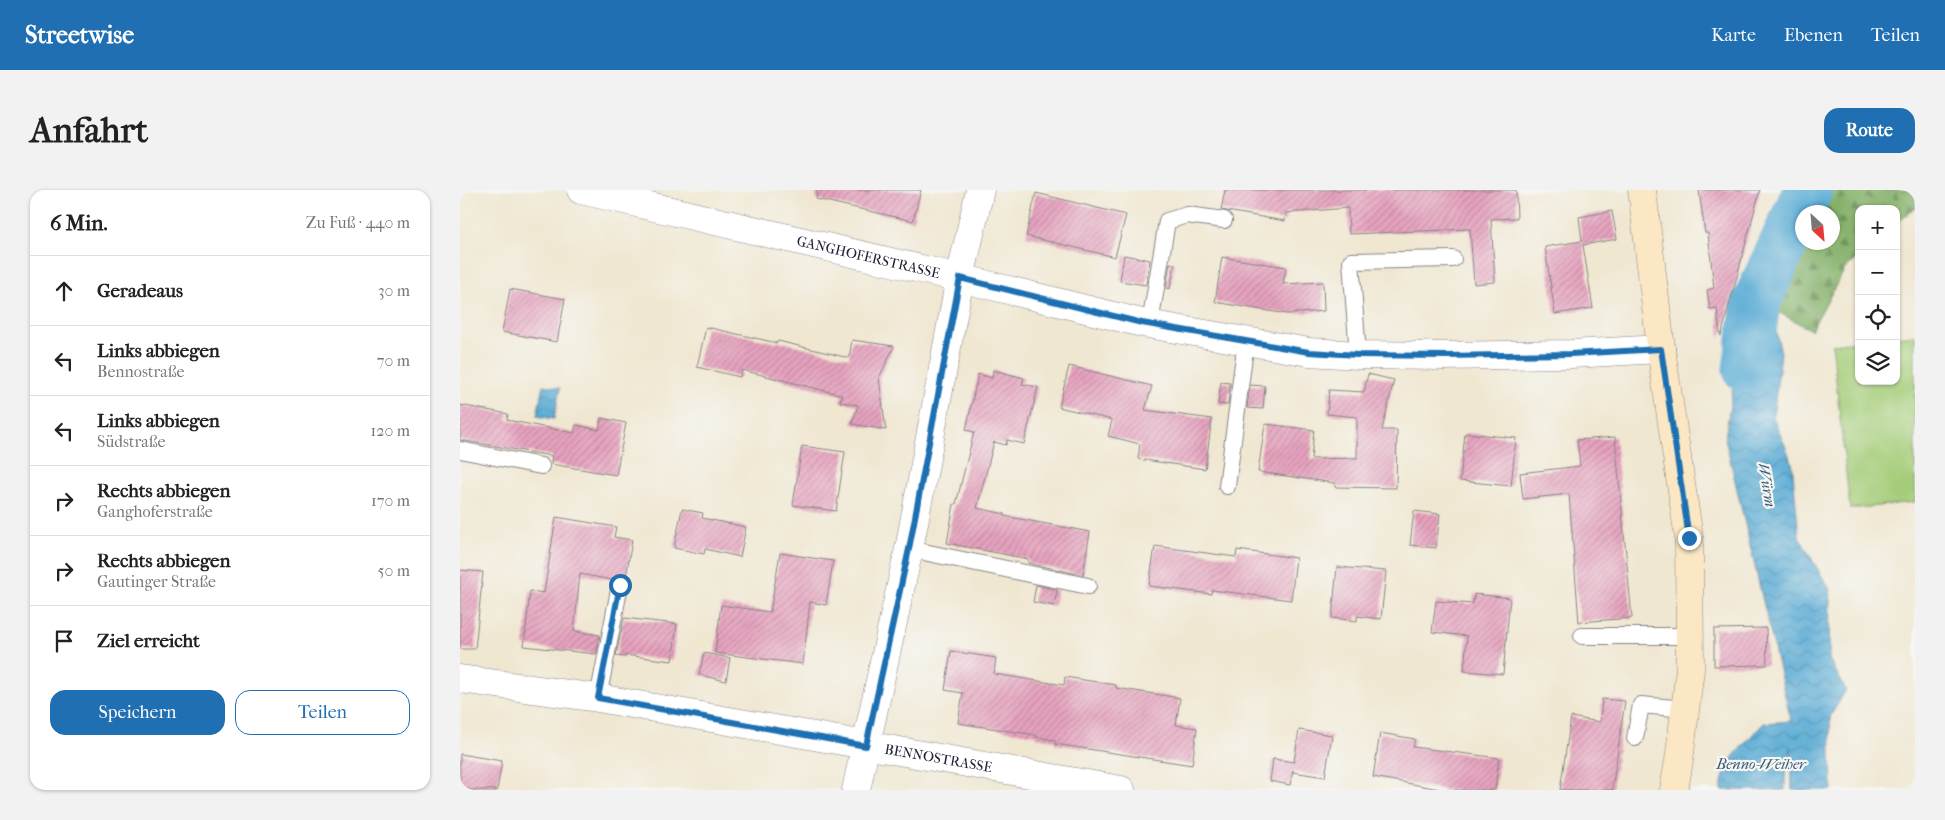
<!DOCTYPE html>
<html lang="de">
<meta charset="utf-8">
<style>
body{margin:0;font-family:"IM FELL French Canon",serif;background:#f2f2f2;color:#222}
.controls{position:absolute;right:15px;top:15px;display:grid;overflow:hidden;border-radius:10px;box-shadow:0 1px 4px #0004}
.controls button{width:45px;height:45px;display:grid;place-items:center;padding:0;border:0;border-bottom:1px solid #e0e0e0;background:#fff;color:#222;font:25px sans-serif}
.compass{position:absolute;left:1335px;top:15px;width:45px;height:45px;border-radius:50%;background:#fff;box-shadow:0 1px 4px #0004;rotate:154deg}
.stop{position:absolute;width:15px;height:15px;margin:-11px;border:4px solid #1f6fb2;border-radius:50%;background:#fff}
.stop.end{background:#1f6fb2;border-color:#fff;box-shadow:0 1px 5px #0008}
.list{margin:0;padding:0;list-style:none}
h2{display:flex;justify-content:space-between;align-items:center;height:65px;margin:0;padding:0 20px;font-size:21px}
h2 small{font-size:16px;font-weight:400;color:#767676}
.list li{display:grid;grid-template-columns:32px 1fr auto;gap:15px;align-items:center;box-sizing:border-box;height:70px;padding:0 20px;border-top:1px solid #e0e0e0}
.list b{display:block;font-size:19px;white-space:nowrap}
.list p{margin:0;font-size:16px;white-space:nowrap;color:#767676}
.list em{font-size:16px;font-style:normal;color:#767676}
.actions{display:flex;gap:10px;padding:15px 20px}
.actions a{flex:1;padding:11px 0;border:1px solid #1f6fb2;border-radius:15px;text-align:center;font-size:18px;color:#1f6fb2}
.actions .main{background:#1f6fb2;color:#fff}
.icon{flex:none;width:28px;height:28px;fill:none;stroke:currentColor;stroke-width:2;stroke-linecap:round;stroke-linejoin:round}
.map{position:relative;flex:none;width:1455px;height:600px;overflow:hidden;border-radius:15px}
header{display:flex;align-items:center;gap:30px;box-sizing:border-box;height:70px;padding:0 25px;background:#1f6fb2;color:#fff}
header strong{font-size:24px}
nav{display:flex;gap:28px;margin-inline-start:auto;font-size:18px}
.intro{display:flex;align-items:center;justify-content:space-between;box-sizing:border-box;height:120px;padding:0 30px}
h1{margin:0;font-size:35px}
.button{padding:12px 22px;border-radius:15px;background:#1f6fb2;color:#fff;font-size:18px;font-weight:700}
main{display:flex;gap:30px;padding:0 30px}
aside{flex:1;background:#fff;border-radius:15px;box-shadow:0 1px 4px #0004}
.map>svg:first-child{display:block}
.green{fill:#a5cd79;stroke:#64785a}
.forest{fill:url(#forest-firs);stroke:#536952;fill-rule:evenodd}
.water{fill:url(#water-waves);stroke:#3e6788}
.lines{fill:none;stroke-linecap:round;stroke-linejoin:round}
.river{stroke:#5aacd5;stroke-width:49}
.building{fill:url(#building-hatch)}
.lane-casing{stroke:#898486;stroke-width:18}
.street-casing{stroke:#898486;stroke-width:29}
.secondary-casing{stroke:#898486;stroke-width:29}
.lane{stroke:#fff;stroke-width:16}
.street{stroke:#fff;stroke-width:28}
.secondary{stroke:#fbe7c3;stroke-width:28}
.route{stroke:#1f6fb2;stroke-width:6}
.labels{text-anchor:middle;stroke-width:4.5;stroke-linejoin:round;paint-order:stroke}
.street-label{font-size:14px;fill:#22223b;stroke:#f6f6f2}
.water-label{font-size:15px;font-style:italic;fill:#385979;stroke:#f6f6f2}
</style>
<header>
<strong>Streetwise</strong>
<nav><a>Karte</a><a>Ebenen</a><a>Teilen</a></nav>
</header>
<div class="intro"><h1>Anfahrt</h1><a class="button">Route</a></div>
<main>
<aside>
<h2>6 Min.<small>Zu Fuß · 440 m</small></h2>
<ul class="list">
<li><svg class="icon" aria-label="ahead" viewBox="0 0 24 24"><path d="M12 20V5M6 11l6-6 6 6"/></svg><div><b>Geradeaus</b></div><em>30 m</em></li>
<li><svg class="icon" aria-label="left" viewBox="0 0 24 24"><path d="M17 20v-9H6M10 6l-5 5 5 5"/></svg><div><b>Links abbiegen</b><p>Bennostraße</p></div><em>70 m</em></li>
<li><svg class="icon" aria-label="left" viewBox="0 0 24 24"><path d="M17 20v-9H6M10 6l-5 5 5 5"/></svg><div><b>Links abbiegen</b><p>Südstraße</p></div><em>120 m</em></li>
<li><svg class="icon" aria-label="right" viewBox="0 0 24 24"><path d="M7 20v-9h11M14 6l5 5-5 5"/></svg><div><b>Rechts abbiegen</b><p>Ganghoferstraße</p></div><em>170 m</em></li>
<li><svg class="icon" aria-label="right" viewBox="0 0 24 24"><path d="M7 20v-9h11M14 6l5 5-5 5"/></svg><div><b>Rechts abbiegen</b><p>Gautinger Straße</p></div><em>50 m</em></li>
<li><svg class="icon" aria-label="arrive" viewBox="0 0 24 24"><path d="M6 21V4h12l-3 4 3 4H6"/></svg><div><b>Ziel erreicht</b></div></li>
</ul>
<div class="actions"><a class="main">Speichern</a><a>Teilen</a></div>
</aside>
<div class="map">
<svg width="1455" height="600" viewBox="0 0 1455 600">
<defs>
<pattern id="forest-firs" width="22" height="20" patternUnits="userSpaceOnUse" patternTransform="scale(1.25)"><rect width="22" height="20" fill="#84b069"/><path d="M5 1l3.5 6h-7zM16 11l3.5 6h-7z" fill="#6c8f58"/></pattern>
<pattern id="water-waves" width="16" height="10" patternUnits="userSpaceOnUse" patternTransform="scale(1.25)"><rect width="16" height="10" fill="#5aacd5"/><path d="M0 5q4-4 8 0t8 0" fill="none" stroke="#4a8cae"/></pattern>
<pattern id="building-hatch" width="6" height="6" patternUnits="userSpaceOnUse" patternTransform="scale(1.25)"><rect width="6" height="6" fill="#e7a3bf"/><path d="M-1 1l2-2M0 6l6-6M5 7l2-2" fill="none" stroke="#bb849c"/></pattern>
</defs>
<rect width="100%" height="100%" fill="#f6f6f2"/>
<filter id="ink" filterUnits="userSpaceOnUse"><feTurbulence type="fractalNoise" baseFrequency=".02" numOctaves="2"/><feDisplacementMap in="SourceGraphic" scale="10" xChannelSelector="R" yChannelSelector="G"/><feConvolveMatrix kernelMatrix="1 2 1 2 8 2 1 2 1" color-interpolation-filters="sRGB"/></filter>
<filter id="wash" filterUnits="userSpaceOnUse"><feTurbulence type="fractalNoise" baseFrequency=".0096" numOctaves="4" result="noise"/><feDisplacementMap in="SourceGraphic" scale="20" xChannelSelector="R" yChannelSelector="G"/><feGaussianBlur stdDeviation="1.12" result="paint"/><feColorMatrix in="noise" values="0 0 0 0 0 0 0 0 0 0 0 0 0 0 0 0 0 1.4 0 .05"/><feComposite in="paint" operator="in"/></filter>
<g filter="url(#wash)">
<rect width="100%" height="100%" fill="#f0e7d1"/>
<!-- green -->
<path class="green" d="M1455 145V312L1390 319 1372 154 1399 151V191H1436V147Z"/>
<!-- forest -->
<path class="forest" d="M1331 0H1455V18L1436 33V19H1399V66L1385 79 1351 140 1318 122 1291 102ZM1342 22H1372V52H1342Z"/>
<!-- water -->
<g class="water">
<path d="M1296 113 1313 127 1321 163 1313 227 1332 272 1339 347 1370 400 1369 469 1386 500 1370 527 1372 600H1332L1331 558 1325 587V600H1262V592L1268 573 1283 555 1304 533 1331 531 1265 248 1275 183Z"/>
<path d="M83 195 100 198 94 229 77 226Z"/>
</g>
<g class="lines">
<!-- river -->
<path class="river" d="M1287 179 1296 113 1348 0"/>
</g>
<g id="blocks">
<!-- building -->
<g class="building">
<path d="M357 0H461L453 31 356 9Z"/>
<path d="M765 0H1056L1057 28 1031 29 1035 92 1014 94 1010 39 889 44 888 18 826 23 825 31 761 20Z"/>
<path d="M1239 0H1300L1261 146 1260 145 1257 118 1250 119 1247 100 1254 98 1248 43H1245Z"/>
<path d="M576 3 666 25 655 67 566 46Z"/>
<path d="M1152 21 1157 49 1123 55 1133 118 1095 124 1085 57 1122 51 1119 27Z"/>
<path d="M664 65 690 70 686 95 660 91Z"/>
<path d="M762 67 826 77 823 94 863 92 864 121 827 124 755 112Z"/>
<path d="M710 73 715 74 710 99 706 98Z"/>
<path d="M50 99 105 109 97 152 42 142Z"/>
<path d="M246 137 317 153 318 151 389 168 392 150 434 156 419 188 426 240 392 234 398 215 380 212 382 205 282 180 280 187 237 177Z"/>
<path d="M609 176 692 196 685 220 752 229 745 279 678 269 680 254 648 246 652 230 599 217Z"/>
<path d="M533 180 564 188 562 194 578 197 564 254 547 250 546 255 534 252 517 318 545 324 544 326 630 342 623 385 568 373V369L487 353 494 314H496L514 242 506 240 518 184 532 188Z"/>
<path d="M908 184 934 190 922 240H937L936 298 875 297V293L798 282 805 234 854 240 851 269 897 268V227L867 224 869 200 904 202Z"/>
<path d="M761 192 770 193 768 215 758 214Z"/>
<path d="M790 195 805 196 803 219 787 218Z"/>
<path d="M0 215 48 224 47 230 114 243 116 235 139 240 141 228 166 233 156 285 91 274 92 266 0 250Z"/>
<path d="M1005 243 1056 248 1051 296 1000 291Z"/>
<path d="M1155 247 1172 428 1119 432 1109 304 1063 309 1060 283 1120 276 1117 250Z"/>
<path d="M342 256 385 262 376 321 333 315Z"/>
<path d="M222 319 243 323 242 328 286 337 280 367 245 359 244 364 214 358Z"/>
<path d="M954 321 980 324 976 358 950 355Z"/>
<path d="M96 327 156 337 154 347 172 350 166 387 157 385 152 390 120 384 114 441 140 445 136 464 64 456 70 401 84 403Z"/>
<path d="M695 356 776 367 777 360 836 368 831 410 752 400 751 404 689 396Z"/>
<path d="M320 363 373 371 366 415 350 412 343 474 255 463 261 415 310 422Z"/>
<path d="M877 377 926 381 921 429 897 426V431L872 428Z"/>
<path d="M0 380 23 382 15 459H0Z"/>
<path d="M576 395 597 400 594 416 573 412Z"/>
<path d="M1014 404 1050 408 1043 484 1004 481 1007 446 972 442 976 411 1013 414Z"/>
<path d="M164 428 217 434 212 471 165 465V467L156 466Z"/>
<path d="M1306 438 1307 475 1254 476V439Z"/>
<path d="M491 461 536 468 534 484 604 495 605 487 656 495V498L720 508 716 535 737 538 732 575 595 554V550L576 547V545L498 533 503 503 485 500Z"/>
<path d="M244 463 270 468 266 491 239 485Z"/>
<path d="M1142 509 1165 511 1152 600H1100L1111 527 1140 532Z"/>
<path d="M839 540 872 545 865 587 833 582V580L830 595 810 591 813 569 834 572Z"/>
<path d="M920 543 955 549 953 557 1039 568 1035 600H985L913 587Z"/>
<path d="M0 564 42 571 37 600H0Z"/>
</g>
</g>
</g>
<g filter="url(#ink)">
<use href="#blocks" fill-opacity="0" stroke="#898486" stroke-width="1"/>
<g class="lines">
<!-- lane casing -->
<g class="lane-casing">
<g id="lane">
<path d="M690 134 707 31 727 25 764 30"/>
<path d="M898 165 891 71 993 69"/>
<path d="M0 260 81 276"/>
<path d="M767 296 786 151"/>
<path d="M449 359 628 396"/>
<path d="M1122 446H1230"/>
<path d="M138 508 160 395"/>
<path d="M1175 548 1181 515 1225 519"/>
</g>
</g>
<!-- street casing -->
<g class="street-casing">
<g id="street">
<path id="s1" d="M121 0 500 88 682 133 849 162 898 165 985 166 1111 164 1201 159"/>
<path id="s2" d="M0 489 138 508 661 600"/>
<path d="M396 600 449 359 500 88 520 0"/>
</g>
</g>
<!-- secondary casing -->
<g class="secondary-casing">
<path id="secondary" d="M1182 0 1201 159 1229 348 1230 479 1219 571 1214 600"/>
</g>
<!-- lane -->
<use href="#lane" class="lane"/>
<!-- street -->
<use href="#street" class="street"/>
<!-- secondary -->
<use href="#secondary" class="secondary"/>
</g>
</g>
<g class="lines" filter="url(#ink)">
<!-- route -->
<path class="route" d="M160 395 138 508 406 556 449 359 500 88 682 133 849 162 898 165 985 166 1110 164 1201 159 1229 348"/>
</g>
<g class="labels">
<!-- street labels -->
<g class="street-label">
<text dy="5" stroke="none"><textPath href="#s1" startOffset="295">GANGHOFERSTRASSE</textPath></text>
<text dy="5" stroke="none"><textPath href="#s2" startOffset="485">BENNOSTRASSE</textPath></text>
</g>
<!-- water labels -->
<g class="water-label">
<text transform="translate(1307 295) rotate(80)" y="5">Würm</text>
<text x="1301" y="579">Benno-Weiher</text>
</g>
</g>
</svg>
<div class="controls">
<button>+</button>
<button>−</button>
<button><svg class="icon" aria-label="locate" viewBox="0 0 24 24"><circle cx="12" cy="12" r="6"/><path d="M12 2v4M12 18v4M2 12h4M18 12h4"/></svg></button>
<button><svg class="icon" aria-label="layers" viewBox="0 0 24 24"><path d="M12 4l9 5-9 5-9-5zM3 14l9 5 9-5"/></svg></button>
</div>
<svg class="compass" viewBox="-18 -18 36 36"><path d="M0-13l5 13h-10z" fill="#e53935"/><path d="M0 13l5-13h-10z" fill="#767676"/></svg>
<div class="stop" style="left:160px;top:395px"></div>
<div class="stop end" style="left:1229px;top:348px"></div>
</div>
</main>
